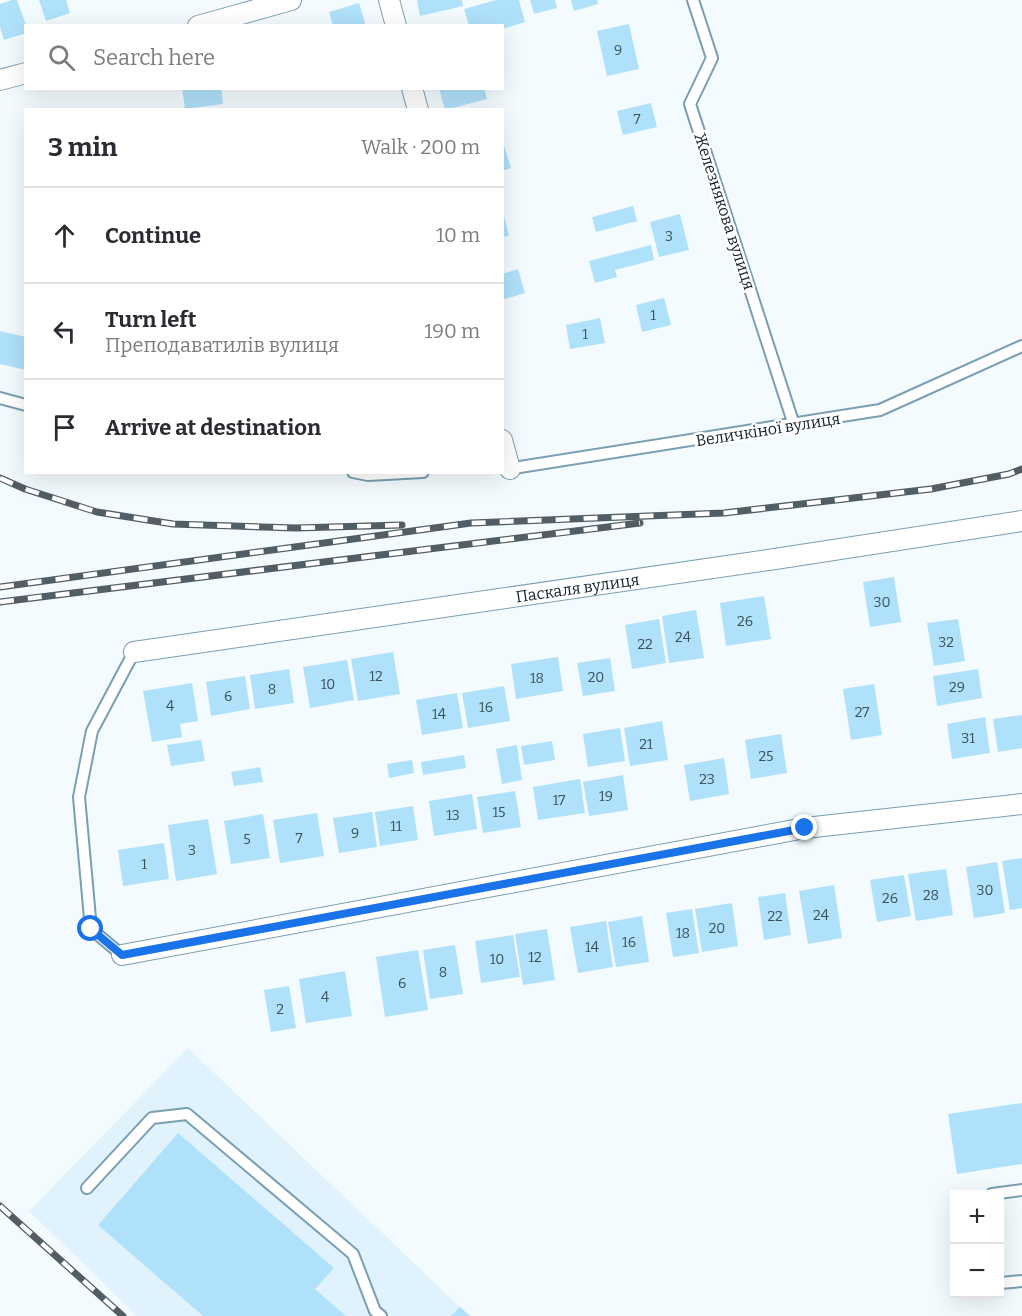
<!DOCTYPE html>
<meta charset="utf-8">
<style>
body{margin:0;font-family:Bitter,serif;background:#f7f7f7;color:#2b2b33}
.controls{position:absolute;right:18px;bottom:18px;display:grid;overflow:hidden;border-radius:0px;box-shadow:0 6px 24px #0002}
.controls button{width:54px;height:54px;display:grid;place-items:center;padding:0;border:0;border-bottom:2px solid #e1e1e2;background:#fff;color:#2b2b33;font:30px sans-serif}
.stop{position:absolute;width:18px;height:18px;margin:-14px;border:4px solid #1a73e8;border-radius:50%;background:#fff}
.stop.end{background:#1a73e8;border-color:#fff;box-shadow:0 2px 6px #0008}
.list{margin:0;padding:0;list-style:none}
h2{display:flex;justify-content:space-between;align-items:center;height:78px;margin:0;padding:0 24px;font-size:26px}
h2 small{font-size:20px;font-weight:400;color:#7c7c81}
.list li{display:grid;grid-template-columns:39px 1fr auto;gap:18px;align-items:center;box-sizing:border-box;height:96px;padding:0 24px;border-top:2px solid #e1e1e2}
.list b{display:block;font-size:22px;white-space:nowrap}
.list p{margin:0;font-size:20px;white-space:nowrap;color:#7c7c81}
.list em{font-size:20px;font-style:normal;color:#7c7c81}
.icon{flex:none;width:33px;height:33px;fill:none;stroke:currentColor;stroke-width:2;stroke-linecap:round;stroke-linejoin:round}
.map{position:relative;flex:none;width:1022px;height:1316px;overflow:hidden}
.search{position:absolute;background:#fff;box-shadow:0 6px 24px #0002;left:24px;top:24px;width:480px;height:66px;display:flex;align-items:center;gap:15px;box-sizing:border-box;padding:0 21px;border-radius:0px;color:#7c7c81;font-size:22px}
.panel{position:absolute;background:#fff;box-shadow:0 6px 24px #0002;left:24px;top:108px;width:480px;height:366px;border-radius:0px}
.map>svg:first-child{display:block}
.built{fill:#e0f3fd}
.building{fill:#b0e1fa}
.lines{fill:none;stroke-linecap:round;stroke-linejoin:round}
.service-casing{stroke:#7a9fb2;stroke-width:14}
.minor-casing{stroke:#7a9fb2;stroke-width:22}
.service{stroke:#fff;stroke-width:10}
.minor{stroke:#fff;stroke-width:20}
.rail-casing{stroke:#515e65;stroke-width:7}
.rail{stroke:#fff;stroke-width:4.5;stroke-dasharray:14;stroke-linecap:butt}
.route{stroke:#1a73e8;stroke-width:8}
.labels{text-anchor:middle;stroke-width:5;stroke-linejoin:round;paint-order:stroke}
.number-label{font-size:14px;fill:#3a525e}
.street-label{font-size:16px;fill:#13222a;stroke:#fff}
</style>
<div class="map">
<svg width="1022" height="1316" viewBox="0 0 1022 1316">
<rect width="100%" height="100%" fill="#f3fbff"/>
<!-- built -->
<path class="built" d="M188 1048 460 1307 470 1316H137L29 1211Z"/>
<!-- building -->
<g class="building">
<path d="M12 0H17L26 25V33L4 40 0 27V4Z"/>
<path d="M39 0H66L70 13 46 21Z"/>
<path d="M417 0H462L463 6 420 16Z"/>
<path d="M496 0H519L525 22 502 29V26H469L464 9Z"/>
<path d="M530 0H555L557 8 534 14Z"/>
<path d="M571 0H597L598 4 574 11Z"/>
<path d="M359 3 366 26H333L329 12Z"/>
<path d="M629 24 639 69 607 76 597 31Z"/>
<path d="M182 88H221L223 104 185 109Z"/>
<path d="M439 88H484L487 99 445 110Z"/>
<path d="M651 103 657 127 623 135 617 111Z"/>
<path d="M502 139 511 168 502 171Z"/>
<path d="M633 206 637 221 596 232 592 217Z"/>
<path d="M503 211 509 236 502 237V212Z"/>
<path d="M680 214 689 250 659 257 650 222Z"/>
<path d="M651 245 654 260 615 270 617 277 595 283 589 261Z"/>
<path d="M518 269 525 293 502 300V274Z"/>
<path d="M664 298 671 325 642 332 636 305Z"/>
<path d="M600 318 605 343 570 349 566 325Z"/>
<path d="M0 331 26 337V370L0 364Z"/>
<path d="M894 577 901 622 870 627 863 582Z"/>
<path d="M764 596 771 639 726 646 720 603Z"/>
<path d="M696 610 704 658 669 663 662 616Z"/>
<path d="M659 619 666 663 632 669 625 625Z"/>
<path d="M958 619 965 661 934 666 927 623Z"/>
<path d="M393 652 400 694 358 701 351 659Z"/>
<path d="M558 657 563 691 516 699 511 664Z"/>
<path d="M610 658 615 691 583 696 577 663Z"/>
<path d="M347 660 354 700 310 708 303 667Z"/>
<path d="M289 669 294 703 255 709 250 675Z"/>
<path d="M978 669 982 698 937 706 933 676Z"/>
<path d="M245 676 250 709 211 716 206 682Z"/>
<path d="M192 683 198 721 180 724 182 737 152 742 143 691Z"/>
<path d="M874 684 882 735 851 740 843 689Z"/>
<path d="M504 686 510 721 468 728 462 693Z"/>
<path d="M457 693 463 728 422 735 416 700Z"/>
<path d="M1022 715V748L998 752 993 719Z"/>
<path d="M985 717 990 753 952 759 947 724Z"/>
<path d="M662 721 668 760 630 766 624 728Z"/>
<path d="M620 728 625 761 588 767 583 734Z"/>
<path d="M781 734 787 773 751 779 745 740Z"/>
<path d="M201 740 205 761 171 766 167 745Z"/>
<path d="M552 741 555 760 524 765 521 746Z"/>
<path d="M517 745 522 780 502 784 496 749Z"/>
<path d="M464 755 466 768 423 775 421 762Z"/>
<path d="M724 758 729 794 690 801 684 765Z"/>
<path d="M412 760 414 773 389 778 387 764Z"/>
<path d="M260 767 263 782 234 786 231 772Z"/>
<path d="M623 775 628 810 589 816 583 782Z"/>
<path d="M580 779 585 813 538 820 533 787Z"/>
<path d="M515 791 521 827 483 833 477 797Z"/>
<path d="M472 794 477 829 434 836 429 801Z"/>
<path d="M413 806 418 840 380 846 375 812Z"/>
<path d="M372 812 377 847 339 853 333 818Z"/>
<path d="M317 813 324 856 280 863 273 820Z"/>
<path d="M263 814 270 858 231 864 224 821Z"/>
<path d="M208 819 217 874 176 881 168 825Z"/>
<path d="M164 843 169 879 123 886 118 850Z"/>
<path d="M1022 858V908L1010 910 1002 861Z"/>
<path d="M997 862 1005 913 974 918 966 867Z"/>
<path d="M946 869 953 915 916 921 908 874Z"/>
<path d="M904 875 911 916 877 922 870 880Z"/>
<path d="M834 885 842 938 808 944 799 891Z"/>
<path d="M785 893 791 935 764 940 758 897Z"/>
<path d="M732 903 738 946 702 952 695 909Z"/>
<path d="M692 909 699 953 673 957 666 913Z"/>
<path d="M642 916 649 962 616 967 608 922Z"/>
<path d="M606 921 613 967 578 973 570 927Z"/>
<path d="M547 929 555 980 523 985 515 934Z"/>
<path d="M513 935 520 977 481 983 475 941Z"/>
<path d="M455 945 463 994 430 999 423 950Z"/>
<path d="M418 950 428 1010 385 1017 376 957Z"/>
<path d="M345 971 352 1016 306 1023 299 979Z"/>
<path d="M289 986 296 1028 271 1032 264 990Z"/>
<path d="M1022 1103V1164L957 1174 948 1114Z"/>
<path d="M178 1133 334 1268 315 1289 346 1316H203L98 1225Z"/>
<path d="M460 1307 470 1316H451Z"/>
</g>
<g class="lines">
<!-- service casing -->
<g class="service-casing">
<g id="service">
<path d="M693 0 712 58 690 104 794 425"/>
<path d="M0 398 26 405"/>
<path d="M507 469 880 410 1022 346"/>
<path d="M353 472 368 475 423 472"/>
<path d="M122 955 91 929 79 797 92 731 134 652"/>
<path d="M87 1188 152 1118 187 1114 353 1254 375 1311 381 1316"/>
<path d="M992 1194 1022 1190"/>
<path d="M1000 1283 1022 1281"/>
</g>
</g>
<!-- minor casing -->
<g class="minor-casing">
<g id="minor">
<path d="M389 0 396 26"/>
<path d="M198 26 291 0"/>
<path d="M0 80 26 73"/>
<path d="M412 88 418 110"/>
<path d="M502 440 510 469"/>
<path id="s1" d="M134 652 775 559 1022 521"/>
<path d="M122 955 805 828 1022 804"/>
</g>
</g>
<!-- service -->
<use href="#service" class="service"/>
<!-- minor -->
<use href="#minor" class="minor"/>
<!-- rail casing -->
<g class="rail-casing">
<g id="rail">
<path d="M0 478 25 489 97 512 173 524 296 528 402 525"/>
<path d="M0 587 471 523 724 513 931 489 1009 474 1022 469"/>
<path d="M0 602 640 523"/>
<path d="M0 1206 123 1316"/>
</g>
</g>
<!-- rail -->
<use href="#rail" class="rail"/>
</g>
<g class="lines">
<!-- route -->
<path class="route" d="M91 929 122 955 805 828"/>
</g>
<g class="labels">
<!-- number labels -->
<g class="number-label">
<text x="618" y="55">9</text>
<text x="637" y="124">7</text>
<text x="669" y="241">3</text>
<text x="653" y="320">1</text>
<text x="585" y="339">1</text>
<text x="882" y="607">30</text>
<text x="745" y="626">26</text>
<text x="683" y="642">24</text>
<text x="946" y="647">32</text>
<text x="645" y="649">22</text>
<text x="376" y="681">12</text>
<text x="596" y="682">20</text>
<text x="537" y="683">18</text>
<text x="328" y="689">10</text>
<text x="957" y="692">29</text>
<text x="272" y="694">8</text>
<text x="228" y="701">6</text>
<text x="170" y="711">4</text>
<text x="486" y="712">16</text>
<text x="862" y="717">27</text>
<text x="439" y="719">14</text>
<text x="968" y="743">31</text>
<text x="646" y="749">21</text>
<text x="766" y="761">25</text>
<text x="707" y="784">23</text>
<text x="606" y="801">19</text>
<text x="559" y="805">17</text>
<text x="499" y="817">15</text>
<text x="453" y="820">13</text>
<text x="396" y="831">11</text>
<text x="355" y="838">9</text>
<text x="299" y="843">7</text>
<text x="247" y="844">5</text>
<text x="192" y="855">3</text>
<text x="144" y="869">1</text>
<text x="985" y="895">30</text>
<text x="931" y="900">28</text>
<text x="890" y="903">26</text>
<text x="821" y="920">24</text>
<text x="775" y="921">22</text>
<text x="717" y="933">20</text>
<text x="683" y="938">18</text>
<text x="629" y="947">16</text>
<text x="592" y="952">14</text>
<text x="535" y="962">12</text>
<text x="497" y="964">10</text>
<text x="443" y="977">8</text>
<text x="402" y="988">6</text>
<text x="325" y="1002">4</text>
<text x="280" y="1014">2</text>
</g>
<!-- street labels -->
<g class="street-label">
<text transform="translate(725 211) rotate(72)" y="6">Железнякова вулиця</text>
<text transform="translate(768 429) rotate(-9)" y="6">Величкіної вулиця</text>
<text dy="6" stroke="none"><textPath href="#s1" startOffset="448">Паскаля вулиця</textPath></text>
</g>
</g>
</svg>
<div class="controls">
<button>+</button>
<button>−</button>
</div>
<div class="stop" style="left:91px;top:929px"></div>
<div class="stop end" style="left:805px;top:828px"></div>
<div class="search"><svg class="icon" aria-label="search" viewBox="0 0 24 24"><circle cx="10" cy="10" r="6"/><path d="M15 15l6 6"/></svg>Search here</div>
<section class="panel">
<h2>3 min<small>Walk · 200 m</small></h2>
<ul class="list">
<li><svg class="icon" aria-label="ahead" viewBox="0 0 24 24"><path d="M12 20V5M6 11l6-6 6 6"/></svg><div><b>Continue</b></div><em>10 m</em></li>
<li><svg class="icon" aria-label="left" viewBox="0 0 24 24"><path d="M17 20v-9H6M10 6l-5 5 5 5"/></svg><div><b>Turn left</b><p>Преподаватилів вулиця</p></div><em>190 m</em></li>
<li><svg class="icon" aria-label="arrive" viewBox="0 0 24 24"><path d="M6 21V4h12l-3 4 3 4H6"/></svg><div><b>Arrive at destination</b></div></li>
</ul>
</section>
</div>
